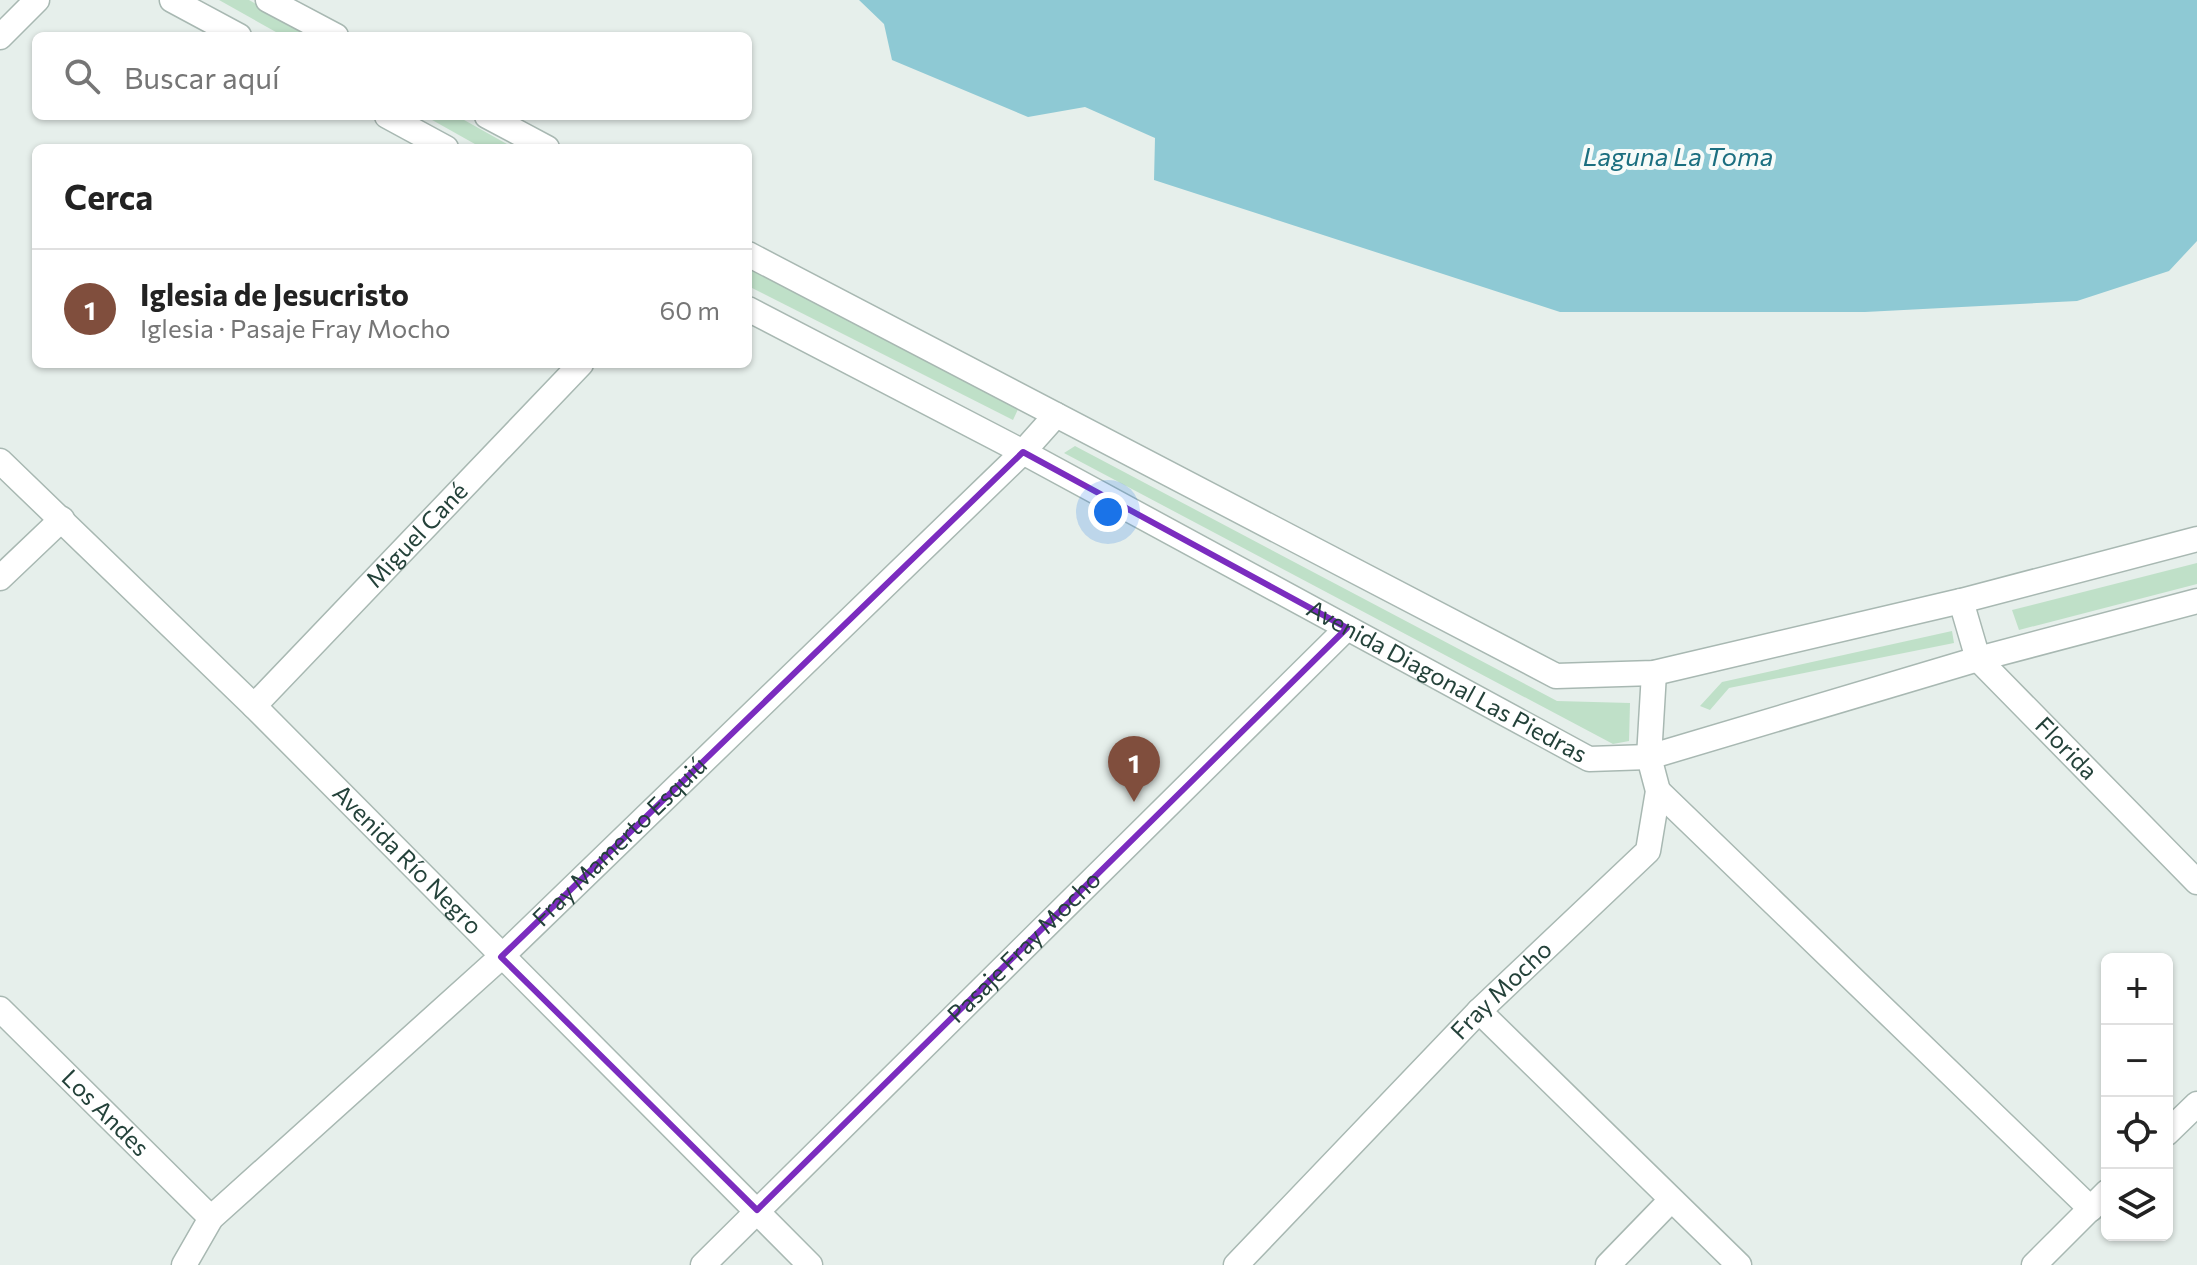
<!DOCTYPE html>
<html lang="es">
<meta charset="utf-8">
<style>
body{margin:0;font-family:Commissioner,sans-serif;background:#f2f2f2;color:#222}
.controls{position:absolute;right:24px;bottom:24px;display:grid;overflow:hidden;border-radius:12px;box-shadow:0 2px 6px #0004}
.controls button{width:72px;height:72px;display:grid;place-items:center;padding:0;border:0;border-bottom:2px solid #e0e0e0;background:#fff;color:#222;font:40px sans-serif}
.you{position:absolute;left:1108px;top:512px;width:28px;height:28px;margin:-20px;border:6px solid #fff;border-radius:50%;background:#1a73e8;box-shadow:0 0 0 12px #1a73e833}
.badge{display:grid;place-items:center;width:52px;height:52px;border-radius:50%;background:#804e3d;color:#fff;font-size:26px;font-weight:700}
.pin{position:absolute;translate:-50% -66px;filter:drop-shadow(0 2px 4px #0008)}
.pin::after{content:'';position:absolute;top:42px;width:28px;height:24px;background:inherit;clip-path:polygon(0 0,100% 0,50% 100%)}
.list{margin:0;padding:0;list-style:none}
h2{display:flex;justify-content:space-between;align-items:center;height:104px;margin:0;padding:0 32px;font-size:34px}
h2 small{font-size:26px;font-weight:400;color:#767676}
.list li{display:grid;grid-template-columns:52px 1fr auto;gap:24px;align-items:center;box-sizing:border-box;height:120px;padding:0 32px;border-top:2px solid #e0e0e0}
.list b{display:block;font-size:30px;white-space:nowrap}
.list p{margin:0;font-size:26px;white-space:nowrap;color:#767676}
.list em{font-size:26px;font-style:normal;color:#767676}
.icon{flex:none;width:44px;height:44px;fill:none;stroke:currentColor;stroke-width:2;stroke-linecap:round;stroke-linejoin:round}
.map{position:relative;flex:none;width:2197px;height:1265px;overflow:hidden}
.search{position:absolute;background:#fff;box-shadow:0 2px 6px #0004;left:32px;top:32px;width:720px;height:88px;display:flex;align-items:center;gap:20px;box-sizing:border-box;padding:0 28px;border-radius:12px;color:#767676;font-size:30px}
.panel{position:absolute;background:#fff;box-shadow:0 2px 6px #0004;left:32px;top:144px;width:720px;height:224px;border-radius:12px}
.map>svg:first-child{display:block}
.green{fill:#bfe0c8}
.water{fill:#8ec9d4}
.lines{fill:none;stroke-linecap:round;stroke-linejoin:round}
.minor-casing{stroke:#a8b8b2;stroke-width:27}
.tertiary-casing{stroke:#a8b8b2;stroke-width:27}
.minor{stroke:#fff;stroke-width:24}
.tertiary{stroke:#fff;stroke-width:24}
.marked{fill:none;stroke:#7b2cbf;stroke-width:6;stroke-linejoin:round}
.labels{text-anchor:middle;stroke-width:8;stroke-linejoin:round;paint-order:stroke}
.street-label{font-size:24px;fill:#24423a;stroke:#f7fbf9}
.water-label{font-size:26px;font-style:italic;fill:#1c6f80;stroke:#f7fbf9}
</style>
<div class="map">
<svg width="2197" height="1265" viewBox="0 0 2197 1265">
<rect width="100%" height="100%" fill="#e6efeb"/>
<!-- green -->
<g class="green">
<path d="M219 0H249L313 36H283Z"/>
<path d="M425 116H457L514 148H482Z"/>
<path d="M748 266 1020 405 1013 420 748 286Z"/>
<path d="M1075 446 1557 701 1630 703 1629 741 1613 744 1064 453Z"/>
<path d="M2197 563V584L2019 630 2012 610Z"/>
<path d="M1952 631 1954 643 1729 688 1710 710 1700 706 1722 682Z"/>
</g>
<!-- water -->
<path class="water" d="M859 0H2197V241L2169 271 2077 301 1865 312H1560L1154 180 1155 138 1085 107 1028 117 892 60 884 24Z"/>
<g class="lines">
<!-- minor casing -->
<g class="minor-casing">
<g id="minor">
<path d="M0 37 37 0"/>
<path d="M0 578 62 519"/>
<path id="s1" d="M1961 601 1978 659 2197 882"/>
<path id="s2" d="M254 706 581 364"/>
<path d="M1658 791 2091 1209"/>
<path id="s3" d="M0 1009 211 1218"/>
<path d="M1479 1011 1739 1265"/>
<path d="M2167 1133 2197 1104"/>
<path id="s4" d="M184 1265 211 1218 501 957 1023 452 1056 415"/>
<path id="s5" d="M703 1265 1347 628"/>
<path id="s6" d="M1236 1265 1479 1011 1648 851 1658 791 1649 757 1654 673"/>
<path d="M1608 1265 1671 1200"/>
<path d="M2034 1265 2107 1192"/>
</g>
</g>
<!-- tertiary casing -->
<g class="tertiary-casing">
<g id="tertiary">
<path d="M172 0 239 36"/>
<path d="M268 0 336 36"/>
<path d="M387 116 446 148"/>
<path d="M487 116 547 148"/>
<path d="M748 254 1556 676 1654 673 1961 601 2197 539"/>
<path id="s7" d="M748 309 1023 452 1589 759 1649 757 1978 659 2197 601"/>
<path id="s8" d="M0 461 254 706 810 1265"/>
</g>
</g>
<!-- minor -->
<use href="#minor" class="minor"/>
<!-- tertiary -->
<use href="#tertiary" class="tertiary"/>
</g>
<!-- marked area -->
<path class="marked" d="M1023 452 1347 628 757 1210 501 957Z"/>
<g class="labels">
<!-- street labels -->
<g class="street-label">
<text dy="8" stroke="none"><textPath href="#s2" startOffset="236">Miguel Cané</textPath></text>
<text dy="8" stroke="none"><textPath href="#s7" startOffset="792">Avenida Diagonal Las Piedras</textPath></text>
<text dy="8" stroke="none"><textPath href="#s1" startOffset="186">Florida</textPath></text>
<text dy="8" stroke="none"><textPath href="#s4" startOffset="610">Fray Mamerto Esquiú</textPath></text>
<text dy="8" stroke="none"><textPath href="#s8" startOffset="570">Avenida Río Negro</textPath></text>
<text dy="8" stroke="none"><textPath href="#s5" startOffset="452">Pasaje Fray Mocho</textPath></text>
<text dy="8" stroke="none"><textPath href="#s6" startOffset="382">Fray Mocho</textPath></text>
<text dy="8" stroke="none"><textPath href="#s3" startOffset="148">Los Andes</textPath></text>
</g>
<!-- water labels -->
<g class="water-label">
<text x="1678" y="166">Laguna La Toma</text>
</g>
</g>
</svg>
<div class="controls">
<button>+</button>
<button>−</button>
<button><svg class="icon" aria-label="locate" viewBox="0 0 24 24"><circle cx="12" cy="12" r="6"/><path d="M12 2v4M12 18v4M2 12h4M18 12h4"/></svg></button>
<button><svg class="icon" aria-label="layers" viewBox="0 0 24 24"><path d="M12 4l9 5-9 5-9-5zM3 14l9 5 9-5"/></svg></button>
</div>
<div class="you"></div>
<div class="pin badge" style="left:1134px;top:802px">1</div>
<div class="search"><svg class="icon" aria-label="search" viewBox="0 0 24 24"><circle cx="10" cy="10" r="6"/><path d="M15 15l6 6"/></svg>Buscar aquí</div>
<section class="panel">
<h2>Cerca<small></small></h2>
<ul class="list">
<li><span class="badge">1</span><div><b>Iglesia de Jesucristo</b><p>Iglesia · Pasaje Fray Mocho</p></div><em>60 m</em></li>
</ul>
</section>
</div>
